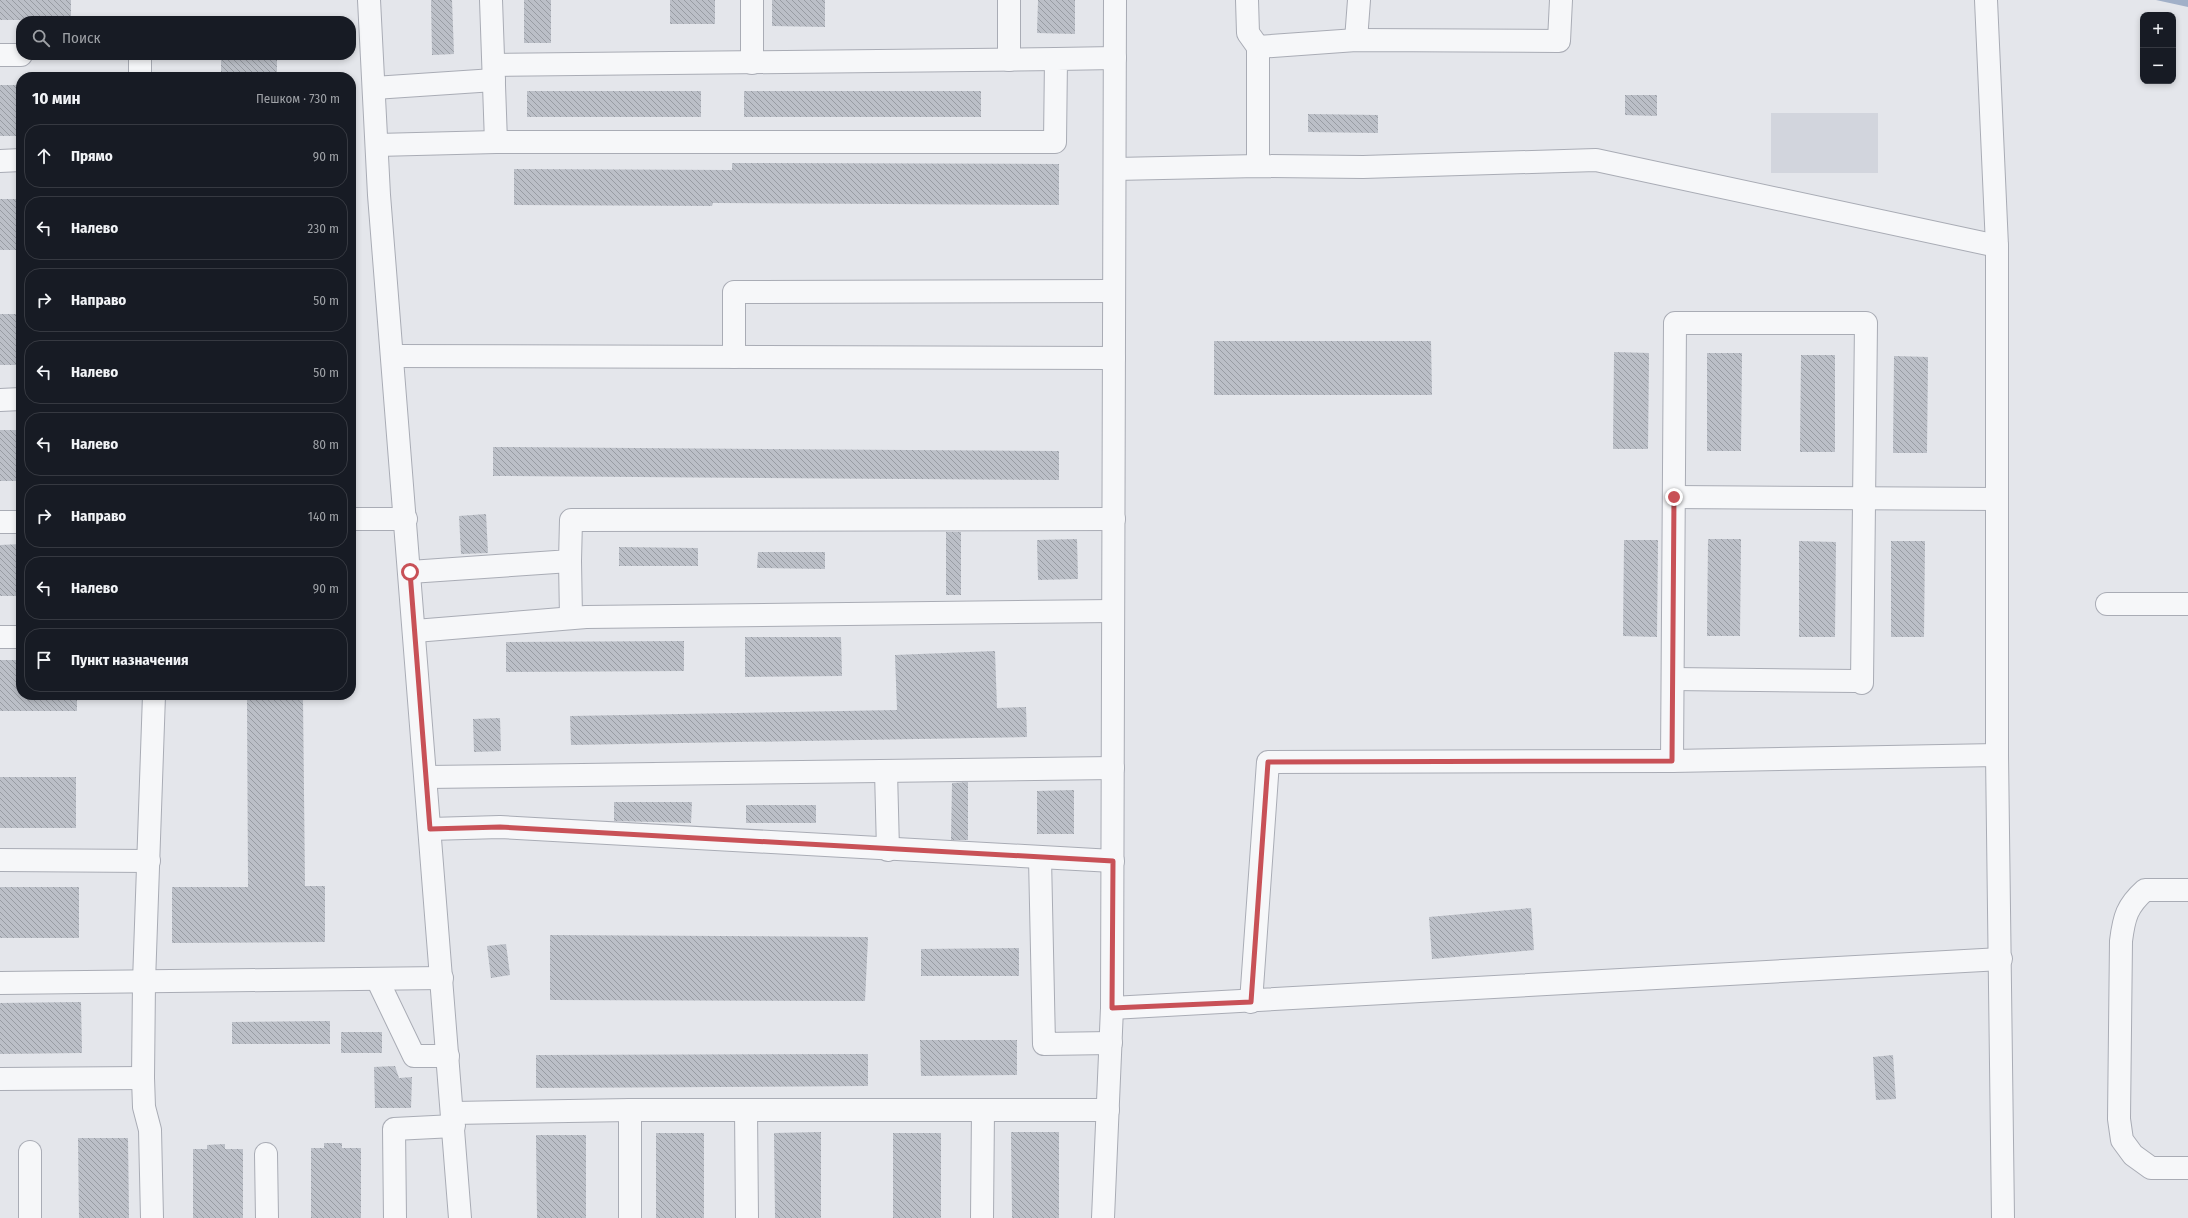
<!DOCTYPE html>
<html lang="ru">
<meta charset="utf-8">
<style>
body{margin:0;font-family:"Fira Sans Condensed",sans-serif;background:#242831;color:#f1f3f6}
.controls{position:absolute;right:12px;top:12px;display:grid;overflow:hidden;border-radius:8px;box-shadow:0 2px 6px #0003}
.controls button{width:36px;height:36px;display:grid;place-items:center;padding:0;border:0;border-bottom:1px solid #363941;background:#171b24;color:#f1f3f6;font:20px sans-serif}
.stop{position:absolute;width:12px;height:12px;margin:-9px;border:3px solid #c85157;border-radius:50%;background:#fff}
.stop.end{background:#c85157;border-color:#fff;box-shadow:0 1px 4px #0008}
.list{margin:0;padding:0;list-style:none}
h2{display:flex;justify-content:space-between;align-items:center;height:52px;margin:0;padding:0 16px;font-size:17px}
h2 small{font-size:13px;font-weight:400;color:#9ea1a6}
.list li{display:grid;grid-template-columns:26px 1fr auto;gap:12px;align-items:center;box-sizing:border-box;height:64px;margin:0 8px 8px;padding:0 8px;border:1px solid #363941;border-radius:16px}
.list b{display:block;font-size:15px;white-space:nowrap}
.list em{font-size:13px;font-style:normal;color:#9ea1a6}
.icon{flex:none;width:22px;height:22px;fill:none;stroke:currentColor;stroke-width:2;stroke-linecap:round;stroke-linejoin:round}
.map{position:relative;flex:none;width:2188px;height:1218px;overflow:hidden}
.search{position:absolute;background:#171b24;box-shadow:0 2px 6px #0003;left:16px;top:16px;width:340px;height:44px;display:flex;align-items:center;gap:10px;box-sizing:border-box;padding:0 14px;border-radius:16px;color:#9ea1a6;font-size:15px}
.panel{position:absolute;background:#171b24;box-shadow:0 2px 6px #0003;left:16px;top:72px;width:340px;height:628px;border-radius:16px}
.map>svg:first-child{display:block}
.built{fill:#d2d5dd}
.water{fill:#a1b0c8}
.building{fill:url(#building-back-hatch)}
.lines{fill:none;stroke-linecap:round;stroke-linejoin:round}
.minor-casing{stroke:#a9acb5;stroke-width:24}
.minor{stroke:#f6f7f9;stroke-width:22}
.route{stroke:#c85157;stroke-width:5}
</style>
<div class="map">
<svg width="2188" height="1218" viewBox="0 0 2188 1218">
<defs>
<pattern id="building-back-hatch" width="6" height="6" patternUnits="userSpaceOnUse"><rect width="6" height="6" fill="#bbbfc7"/><path d="M-1 5l2 2M0 0l6 6M5-1l2 2" fill="none" stroke="#989ca3"/></pattern>
</defs>
<rect width="100%" height="100%" fill="#e4e6eb"/>
<!-- built -->
<rect class="built" x="1771" y="113" width="107" height="60"/>
<!-- water -->
<path class="water" d="M2156 0H2188V7Z"/>
<!-- building -->
<g class="building">
<rect x="0" y="0" width="71" height="20"/>
<path d="M431 0H452L454 54 432 55Z"/>
<rect x="524" y="0" width="27" height="43"/>
<rect x="670" y="0" width="45" height="24"/>
<path d="M772 0H825V27L772 26Z"/>
<path d="M1038 0H1075V34L1037 33Z"/>
<rect x="221" y="55" width="56" height="22"/>
<rect x="0" y="85" width="21" height="51"/>
<rect x="527" y="91" width="174" height="26"/>
<rect x="744" y="91" width="237" height="26"/>
<path d="M1625 95H1657V116L1625 115Z"/>
<path d="M1308 114 1378 115V133L1308 132Z"/>
<path d="M732 163 1059 164V205L713 203 712 206 514 205V169L732 170Z"/>
<rect x="0" y="199" width="21" height="51"/>
<rect x="0" y="314" width="21" height="51"/>
<path d="M1214 341H1431L1432 395H1214Z"/>
<path d="M1614 352 1649 353 1648 449H1613Z"/>
<path d="M1707 353H1742L1741 451H1707Z"/>
<path d="M1801 355H1835V452H1800Z"/>
<path d="M1894 356 1928 357 1927 453H1893Z"/>
<rect x="0" y="430" width="21" height="51"/>
<path d="M493 447 1059 451V480L493 476Z"/>
<path d="M486 514 488 553 461 554 459 516Z"/>
<rect x="946" y="532" width="15" height="63"/>
<path d="M1077 539 1078 579 1038 580 1037 540Z"/>
<path d="M1708 539H1741L1740 636H1707Z"/>
<path d="M1624 540H1658L1657 637 1623 636Z"/>
<path d="M1799 541 1836 542 1835 637H1799Z"/>
<path d="M1891 541H1925L1924 637H1891Z"/>
<path d="M21 544V596H0V545Z"/>
<path d="M619 547 698 548V566H619Z"/>
<path d="M758 552H825V569L757 568Z"/>
<path d="M745 637H841L842 676 745 677Z"/>
<path d="M684 641V671L506 672V642Z"/>
<path d="M995 651 997 708 1026 707 1027 737 571 745 570 716 897 710 895 655Z"/>
<path d="M0 660H21V695H77V711H0Z"/>
<path d="M247 698H303L305 886H325V942L172 943V887H248Z"/>
<path d="M500 718 501 751 474 752 473 719Z"/>
<rect x="0" y="777" width="76" height="51"/>
<path d="M968 782V840H951L952 783Z"/>
<path d="M1074 790V834H1037V791Z"/>
<path d="M614 802H692L691 823 614 821Z"/>
<rect x="746" y="805" width="70" height="18"/>
<rect x="0" y="887" width="79" height="51"/>
<path d="M1531 908 1534 950 1432 959 1429 917Z"/>
<path d="M550 935 868 937 865 1001 550 1000Z"/>
<path d="M506 944 510 975 491 978 487 946Z"/>
<path d="M1019 948V976H921V949Z"/>
<path d="M81 1002 82 1053 0 1054V1003Z"/>
<path d="M330 1021V1044H232V1022Z"/>
<rect x="341" y="1032" width="41" height="21"/>
<path d="M920 1040H1017V1075L921 1076Z"/>
<path d="M868 1054V1086L536 1088V1055Z"/>
<path d="M1893 1055 1896 1099 1876 1100 1873 1057Z"/>
<path d="M395 1066 399 1078 412 1077 411 1108H375L374 1067Z"/>
<path d="M821 1132V1218H775L774 1133Z"/>
<path d="M1011 1132H1059V1218H1012Z"/>
<rect x="656" y="1133" width="48" height="85"/>
<rect x="893" y="1133" width="48" height="85"/>
<path d="M536 1135H586V1218H537Z"/>
<path d="M78 1138H128L129 1218H79Z"/>
<path d="M324 1143H342V1148H361V1218H311V1148H324Z"/>
<path d="M225 1144V1149H243V1218H193V1149H207V1145Z"/>
</g>
<g class="lines">
<!-- minor casing -->
<g class="minor-casing">
<g id="minor">
<path d="M369 0 379 195 460 1218"/>
<path d="M491 0 496 142"/>
<path d="M1247 0 1248 33 1258 47V166"/>
<path d="M1986 0 1997 246V755L2003 1218"/>
<path d="M1356 40 1359 0"/>
<path d="M1258 47 1356 40 1559 41 1561 0"/>
<path d="M0 55H21"/>
<path d="M140 55V77"/>
<path d="M1009 60V0"/>
<path d="M752 63V0"/>
<path d="M494 65 1056 59"/>
<path d="M374 88 494 80"/>
<path d="M377 145 496 142H1055L1056 59 1115 58"/>
<path d="M0 161 21 160"/>
<path d="M1115 169 1258 166 1363 167 1596 160 1997 246"/>
<path d="M393 356 1114 358"/>
<path d="M734 357V292L1114 291"/>
<path d="M0 400 21 399"/>
<path d="M1674 497 1997 499"/>
<path d="M351 519H406"/>
<path d="M0 522H21"/>
<path d="M570 561 571 618"/>
<path d="M410 572 570 561 571 520 1114 519"/>
<path d="M2107 604H2188"/>
<path d="M415 631 586 617 1113 611"/>
<path d="M0 637H21"/>
<path d="M1673 679 1856 681"/>
<path d="M1672 761 1675 323H1866L1862 683"/>
<path d="M886 771 888 850"/>
<path d="M426 777 1113 768"/>
<path d="M430 829 500 827 1113 861"/>
<path d="M1040 858 1044 1044 1111 1043"/>
<path d="M0 860 149 861"/>
<path d="M2188 890H2145C2127 906 2124 917 2121 941L2119 1119 2122 1140 2133 1155 2151 1168H2188"/>
<path d="M377 979 414 1056H448"/>
<path d="M0 983 442 978"/>
<path d="M1251 1002 1268 762 1672 761 1997 755"/>
<path d="M1112 1008 2001 959"/>
<path d="M0 1079 143 1078"/>
<path d="M630 1110V1218"/>
<path d="M746 1110 747 1218"/>
<path d="M453 1113 630 1110H1108"/>
<path d="M266 1154 267 1218"/>
<path d="M30 1218V1152"/>
<path d="M152 1218 150 1130 144 1107 143 1078 144 982 154 695"/>
<path d="M395 1218 394 1129 454 1126"/>
<path d="M982 1218 983 1110"/>
<path d="M1103 1218 1112 1008 1115 0"/>
</g>
</g>
<!-- minor -->
<use href="#minor" class="minor"/>
</g>
<g class="lines">
<!-- route -->
<path class="route" d="M410 572 430 829 500 827 1113 861 1112 1008 1251 1002 1268 762 1672 761 1674 497"/>
</g>
</svg>
<div class="controls">
<button>+</button>
<button>−</button>
</div>
<div class="stop" style="left:410px;top:572px"></div>
<div class="stop end" style="left:1674px;top:497px"></div>
<div class="search"><svg class="icon" aria-label="search" viewBox="0 0 24 24"><circle cx="10" cy="10" r="6"/><path d="M15 15l6 6"/></svg>Поиск</div>
<section class="panel">
<h2>10 мин<small>Пешком · 730 m</small></h2>
<ul class="list">
<li><svg class="icon" aria-label="ahead" viewBox="0 0 24 24"><path d="M12 20V5M6 11l6-6 6 6"/></svg><div><b>Прямо</b></div><em>90 m</em></li>
<li><svg class="icon" aria-label="left" viewBox="0 0 24 24"><path d="M17 20v-9H6M10 6l-5 5 5 5"/></svg><div><b>Налево</b></div><em>230 m</em></li>
<li><svg class="icon" aria-label="right" viewBox="0 0 24 24"><path d="M7 20v-9h11M14 6l5 5-5 5"/></svg><div><b>Направо</b></div><em>50 m</em></li>
<li><svg class="icon" aria-label="left" viewBox="0 0 24 24"><path d="M17 20v-9H6M10 6l-5 5 5 5"/></svg><div><b>Налево</b></div><em>50 m</em></li>
<li><svg class="icon" aria-label="left" viewBox="0 0 24 24"><path d="M17 20v-9H6M10 6l-5 5 5 5"/></svg><div><b>Налево</b></div><em>80 m</em></li>
<li><svg class="icon" aria-label="right" viewBox="0 0 24 24"><path d="M7 20v-9h11M14 6l5 5-5 5"/></svg><div><b>Направо</b></div><em>140 m</em></li>
<li><svg class="icon" aria-label="left" viewBox="0 0 24 24"><path d="M17 20v-9H6M10 6l-5 5 5 5"/></svg><div><b>Налево</b></div><em>90 m</em></li>
<li><svg class="icon" aria-label="arrive" viewBox="0 0 24 24"><path d="M6 21V4h12l-3 4 3 4H6"/></svg><div><b>Пункт назначения</b></div></li>
</ul>
</section>
</div>
